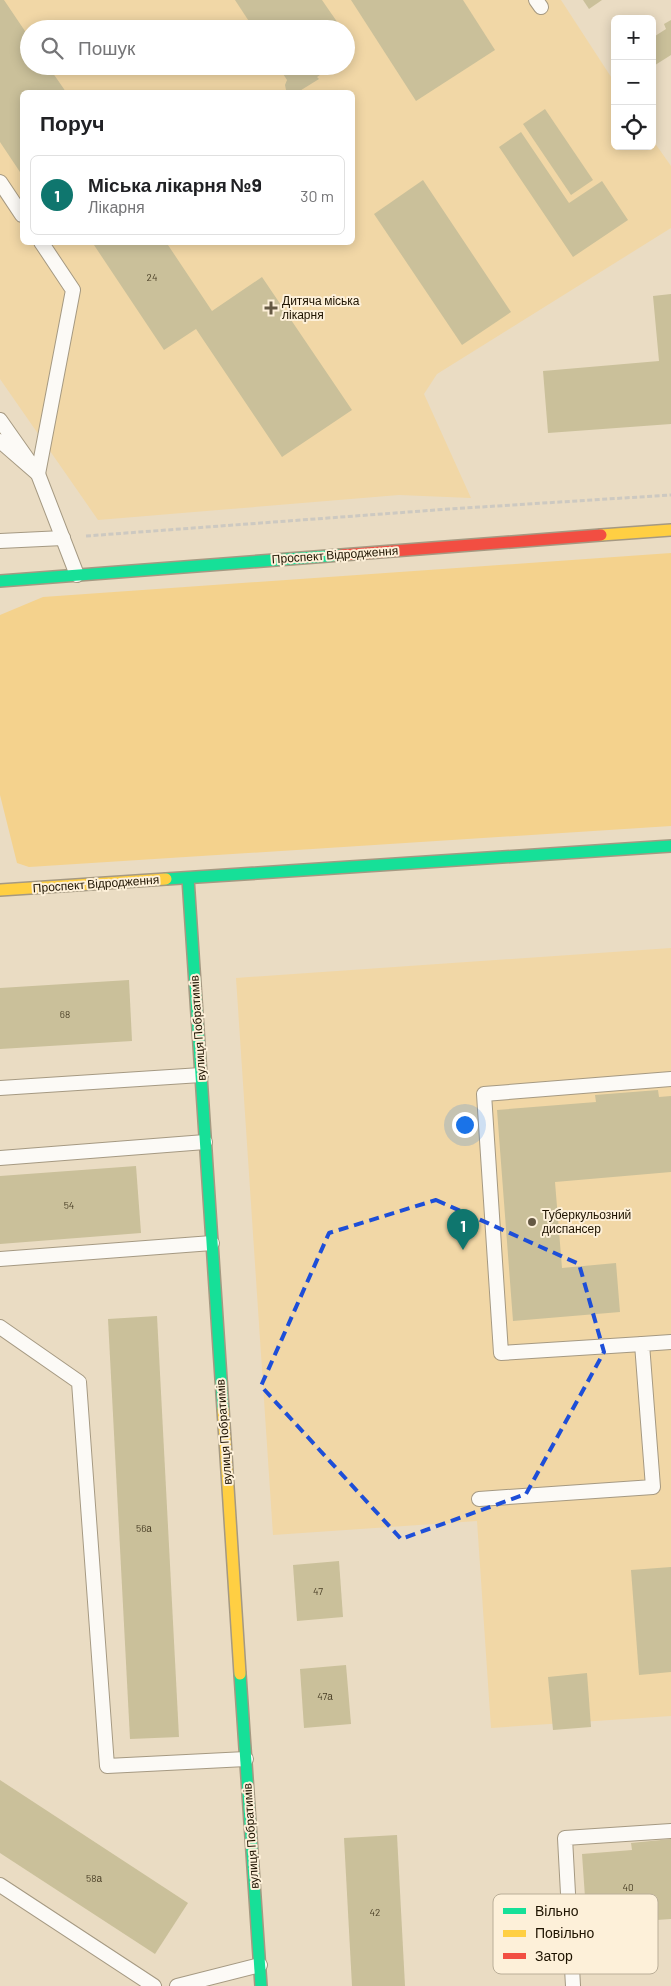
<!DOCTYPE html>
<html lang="uk">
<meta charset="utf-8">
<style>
body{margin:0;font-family:Barlow,sans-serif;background:#f2f2f2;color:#202124}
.controls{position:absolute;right:15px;top:15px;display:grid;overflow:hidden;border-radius:8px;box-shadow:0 2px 12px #0003}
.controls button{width:45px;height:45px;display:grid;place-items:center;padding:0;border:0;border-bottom:1px solid #e0e0e0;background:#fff;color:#202124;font:25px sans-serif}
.you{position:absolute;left:464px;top:1124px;width:18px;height:18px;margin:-12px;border:4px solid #fff;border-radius:50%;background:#1a73e8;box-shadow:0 0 0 8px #1a73e833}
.badge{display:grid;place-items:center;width:32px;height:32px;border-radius:50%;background:#0f766e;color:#fff;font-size:16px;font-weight:700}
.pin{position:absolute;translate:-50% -41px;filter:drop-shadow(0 1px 2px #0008)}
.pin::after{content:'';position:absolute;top:26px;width:18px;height:15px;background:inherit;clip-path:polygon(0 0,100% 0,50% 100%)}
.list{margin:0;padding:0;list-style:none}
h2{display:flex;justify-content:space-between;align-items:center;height:65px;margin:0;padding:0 20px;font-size:21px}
h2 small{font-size:16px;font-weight:400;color:#757577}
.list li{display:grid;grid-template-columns:32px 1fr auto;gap:15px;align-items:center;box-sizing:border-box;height:80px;margin:0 10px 10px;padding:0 10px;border:1px solid #e0e0e0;border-radius:8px}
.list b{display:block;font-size:19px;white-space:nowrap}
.list p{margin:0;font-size:16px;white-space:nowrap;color:#757577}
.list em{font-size:16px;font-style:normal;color:#757577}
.icon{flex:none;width:28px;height:28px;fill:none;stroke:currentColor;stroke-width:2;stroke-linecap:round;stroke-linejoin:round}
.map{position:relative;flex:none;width:671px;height:1986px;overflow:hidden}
.search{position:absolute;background:#fff;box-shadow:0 2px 12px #0003;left:20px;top:20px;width:335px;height:55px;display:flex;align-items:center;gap:12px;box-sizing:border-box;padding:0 18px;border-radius:28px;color:#757577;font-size:19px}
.panel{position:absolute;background:#fff;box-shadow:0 2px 12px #0003;left:20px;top:90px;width:335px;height:155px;border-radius:8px}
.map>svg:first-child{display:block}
.built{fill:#f1d7a6;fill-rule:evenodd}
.green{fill:#f4d28d}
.building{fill:#cac09a}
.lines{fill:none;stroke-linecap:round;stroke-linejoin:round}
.lane-casing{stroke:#a59982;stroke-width:16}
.fast-casing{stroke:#a59982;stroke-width:14}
.slow-casing{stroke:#a59982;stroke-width:14}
.jam-casing{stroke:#a59982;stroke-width:14}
.path{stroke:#cdc9c1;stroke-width:3;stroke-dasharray:5 2.5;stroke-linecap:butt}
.lane{stroke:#fcfaf6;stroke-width:14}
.fast{stroke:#16e098;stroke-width:11}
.slow{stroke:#ffcf43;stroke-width:11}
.jam{stroke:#f24e42;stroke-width:11}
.marked{fill:none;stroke:#1d4ed8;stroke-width:4;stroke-dasharray:10 6;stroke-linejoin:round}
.poi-dot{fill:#655944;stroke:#fdf0d9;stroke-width:2}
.labels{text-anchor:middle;stroke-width:4;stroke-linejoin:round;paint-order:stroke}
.number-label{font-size:10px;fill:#493e26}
.poi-label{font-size:12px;fill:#1e1300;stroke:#fdf0d9;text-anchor:start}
.street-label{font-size:12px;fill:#1e1300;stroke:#fdf0d9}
.key{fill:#fdf0d9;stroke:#baae98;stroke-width:1}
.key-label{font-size:14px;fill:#1e1300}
</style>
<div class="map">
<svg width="671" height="1986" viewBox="0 0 671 1986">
<rect width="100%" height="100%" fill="#eadcc3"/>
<!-- built -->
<g class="built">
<path d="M0 0H561L615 83V146H652V139L671 166V228L437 374 424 394 471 498 399 495 98 520 0 379ZM29 29H346V66H29ZM22 92H352V242H22Z"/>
<path d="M671 948V1716L491 1728 477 1521 273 1535 236 978Z"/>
</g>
<!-- green -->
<path class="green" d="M671 553V826L29 867 17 863 0 795V615L43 597Z"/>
<!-- building -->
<g class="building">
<path d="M0 0H4L29 37V66H48L66 92H22V175L0 142Z"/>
<path d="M235 0H322L342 29H254Z"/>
<path d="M351 0H463L495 50 416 101Z"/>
<path d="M583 0H602L589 9Z"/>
<path d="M671 20V55L652 67V38L666 29 664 24Z"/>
<path d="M278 66H333L317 77 319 79 298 92H288L286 90 285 85 287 80Z"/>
<path d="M545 109 593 180 571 195 523 124Z"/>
<path d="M521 132 569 203 602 181 628 220 573 257 499 147Z"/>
<path d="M423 180 511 312 462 345 374 214Z"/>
<path d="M92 242H166L212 311 262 277 352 410 282 457 196 329 164 350Z"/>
<path d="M671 294V424L548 433 543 371 659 361 653 296Z"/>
<path d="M129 980 132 1041 0 1049V988Z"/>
<path d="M658 1090 659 1097 671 1096V1172L555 1182 562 1268 616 1263 620 1312 513 1321 497 1110 596 1102 595 1095Z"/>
<path d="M136 1166 141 1233 0 1244V1176Z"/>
<path d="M157 1316 179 1737 130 1739 108 1319Z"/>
<path d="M339 1561 343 1617 297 1621 293 1565Z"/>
<path d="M671 1567V1672L639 1675 631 1570Z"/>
<path d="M346 1665 351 1724 304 1728 300 1669Z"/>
<path d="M587 1673 591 1727 553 1730 548 1677Z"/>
<path d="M0 1780 188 1903 155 1954 0 1853Z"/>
<path d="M397 1835 405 1986H352L344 1838Z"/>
<path d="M671 1839V1919L642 1921 643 1935 588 1940 582 1854 632 1850 631 1843Z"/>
</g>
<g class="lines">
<!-- lane casing -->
<g class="lane-casing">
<g id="lane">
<path d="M536 0 541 7"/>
<path d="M0 182 22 215"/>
<path d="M0 420 38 474 73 290 41 242"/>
<path d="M0 441 38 474 77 575"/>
<path d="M0 541 63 538"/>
<path d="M0 1088 201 1075"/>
<path d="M0 1158 205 1142"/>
<path d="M0 1259 212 1243"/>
<path d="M0 1327 79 1382 107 1766 246 1759"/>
<path d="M642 1344 501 1353 484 1094 671 1079"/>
<path d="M479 1499 653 1487 642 1344 671 1342"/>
<path d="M0 1885 154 1986"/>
<path d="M177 1986 260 1965"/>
<path d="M573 1986 565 1838 671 1831"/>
</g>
</g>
<!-- fast casing -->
<g class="fast-casing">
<g id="fast">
<path d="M0 581 341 555"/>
<path d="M188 878 223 1409"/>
<path d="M166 879 671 846"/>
<path d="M240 1674 261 1986"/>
</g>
</g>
<!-- slow casing -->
<g class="slow-casing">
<g id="slow">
<path d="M601 535 671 530"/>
<path d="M0 890 166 879"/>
<path d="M223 1409 240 1674"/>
</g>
</g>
<!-- jam casing -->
<g class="jam-casing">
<path id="jam" d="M341 555 601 535"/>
</g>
<!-- path -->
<path class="path" d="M86 536 449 509 671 495"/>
<!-- lane -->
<use href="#lane" class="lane"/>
<!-- fast -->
<use href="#fast" class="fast"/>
<!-- slow -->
<use href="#slow" class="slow"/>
<!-- jam -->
<use href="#jam" class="jam"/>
</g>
<!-- marked area -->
<path class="marked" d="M436 1200 579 1264 604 1352 526 1494 401 1539 261 1386 329 1233Z"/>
<!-- markers -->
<g class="poi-dot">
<path d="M268.5 300.5h5v5h5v5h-5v5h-5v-5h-5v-5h5z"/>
<circle cx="532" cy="1222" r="5"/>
</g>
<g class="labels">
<!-- number labels -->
<g class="number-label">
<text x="152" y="281">24</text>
<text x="65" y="1018">68</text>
<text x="69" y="1209">54</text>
<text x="144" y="1532">56а</text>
<text x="318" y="1595">47</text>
<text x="325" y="1700">47а</text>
<text x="94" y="1882">58а</text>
<text x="628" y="1891">40</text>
<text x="375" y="1916">42</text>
</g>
<!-- poi labels -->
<g class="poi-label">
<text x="282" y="305">Дитяча міська<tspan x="282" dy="14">лікарня</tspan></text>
<text x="542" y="1219">Туберкульозний<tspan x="542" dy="14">диспансер</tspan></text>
</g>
<!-- street labels -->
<g class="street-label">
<text transform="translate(335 555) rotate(-4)" y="4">Проспект Відродження</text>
<text transform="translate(96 884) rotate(-4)" y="4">Проспект Відродження</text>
<text transform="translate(198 1028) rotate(-94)" y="4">вулиця Побратимів</text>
<text transform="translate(224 1432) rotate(-94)" y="4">вулиця Побратимів</text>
<text transform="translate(251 1836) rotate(-94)" y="4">вулиця Побратимів</text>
</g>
</g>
<!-- legend -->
<rect x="493" y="1894" width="165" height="80" rx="8" class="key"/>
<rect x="503" y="1908" width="23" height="6" fill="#16e098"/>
<rect x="503" y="1930" width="23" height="7" fill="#ffcf43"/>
<rect x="503" y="1953" width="23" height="6" fill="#f24e42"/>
<g class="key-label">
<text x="535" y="1916">Вільно</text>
<text x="535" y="1938">Повільно</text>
<text x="535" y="1961">Затор</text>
</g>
</svg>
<div class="controls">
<button>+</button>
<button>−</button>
<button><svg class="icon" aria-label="locate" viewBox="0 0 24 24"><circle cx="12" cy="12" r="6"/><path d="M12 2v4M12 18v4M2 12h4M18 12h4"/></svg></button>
</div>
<div class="you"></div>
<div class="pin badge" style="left:463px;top:1250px">1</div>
<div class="search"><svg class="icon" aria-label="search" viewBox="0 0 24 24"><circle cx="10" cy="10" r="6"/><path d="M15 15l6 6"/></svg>Пошук</div>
<section class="panel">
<h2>Поруч<small></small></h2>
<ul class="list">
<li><span class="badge">1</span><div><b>Міська лікарня №9</b><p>Лікарня</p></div><em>30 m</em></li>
</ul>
</section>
</div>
